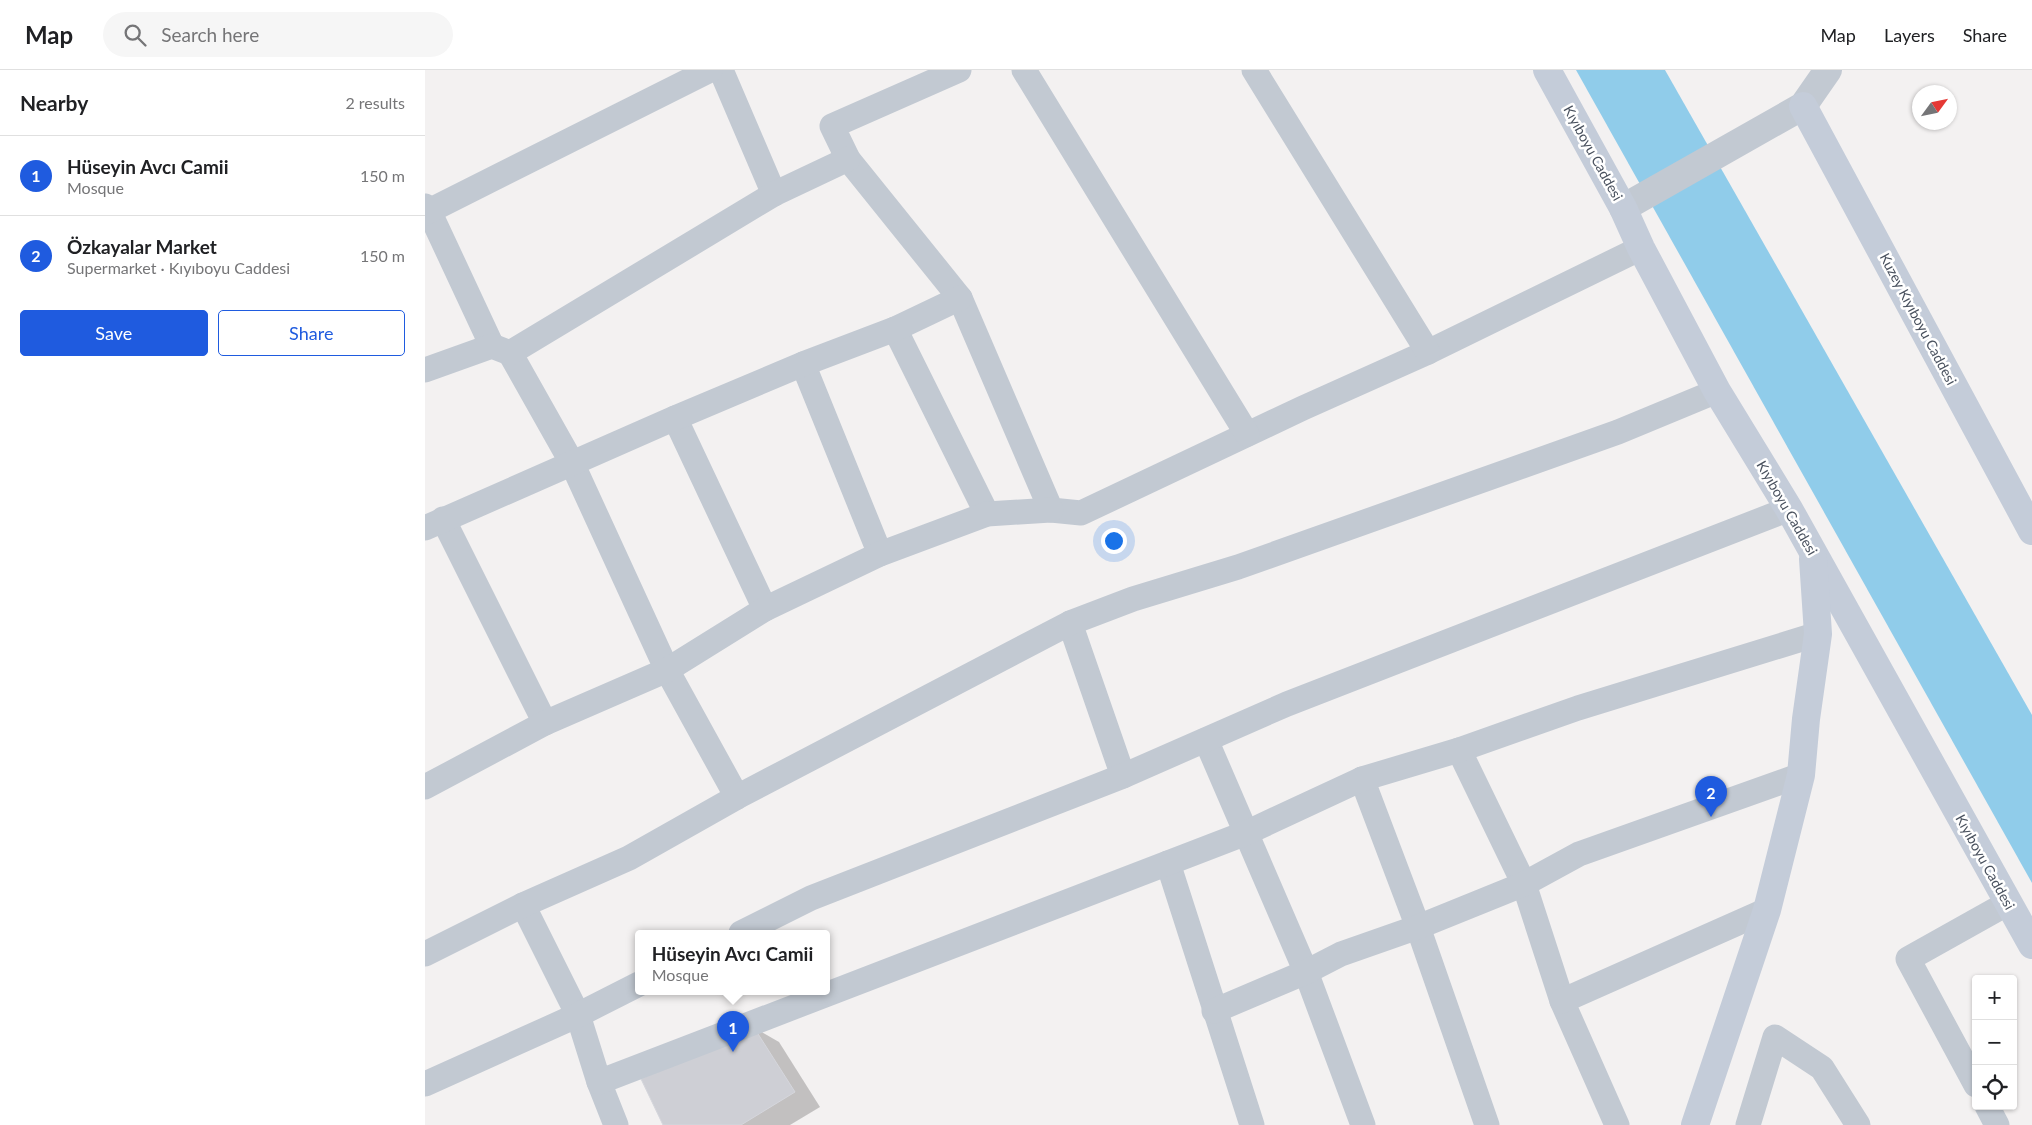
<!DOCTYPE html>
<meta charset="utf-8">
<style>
body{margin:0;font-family:Lato,sans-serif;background:#f6f6f6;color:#202124}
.controls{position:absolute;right:15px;bottom:15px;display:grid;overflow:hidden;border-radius:5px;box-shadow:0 1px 4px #0004}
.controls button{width:45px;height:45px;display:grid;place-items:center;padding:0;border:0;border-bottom:1px solid #e0e0e0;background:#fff;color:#202124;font:25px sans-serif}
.compass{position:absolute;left:1487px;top:15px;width:45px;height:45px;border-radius:50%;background:#fff;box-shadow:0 1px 4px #0004;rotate:57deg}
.you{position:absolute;left:688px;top:470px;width:18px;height:18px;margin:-12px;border:4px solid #fff;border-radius:50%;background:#1a73e8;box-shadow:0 0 0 8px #1a73e833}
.badge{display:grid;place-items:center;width:32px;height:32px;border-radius:50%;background:#1f5bdf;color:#fff;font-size:16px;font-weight:700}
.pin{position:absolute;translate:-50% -41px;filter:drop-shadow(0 1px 2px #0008)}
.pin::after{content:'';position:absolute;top:26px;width:18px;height:15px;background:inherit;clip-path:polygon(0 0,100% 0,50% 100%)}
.popup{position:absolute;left:210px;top:860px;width:195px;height:65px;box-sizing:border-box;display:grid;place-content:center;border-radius:5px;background:#fff;filter:drop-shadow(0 1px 4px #0005);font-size:16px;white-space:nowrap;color:#757577}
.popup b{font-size:19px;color:#202124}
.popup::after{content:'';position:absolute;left:50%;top:100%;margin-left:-10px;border:10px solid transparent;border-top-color:#fff}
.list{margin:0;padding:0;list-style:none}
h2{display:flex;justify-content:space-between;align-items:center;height:65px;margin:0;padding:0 20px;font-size:21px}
h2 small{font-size:16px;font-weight:400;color:#757577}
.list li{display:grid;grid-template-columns:32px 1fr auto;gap:15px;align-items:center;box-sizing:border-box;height:80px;padding:0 20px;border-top:1px solid #e0e0e0}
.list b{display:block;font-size:19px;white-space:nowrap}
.list p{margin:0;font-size:16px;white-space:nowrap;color:#757577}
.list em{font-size:16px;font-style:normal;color:#757577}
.actions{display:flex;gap:10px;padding:15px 20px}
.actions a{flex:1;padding:11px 0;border:1px solid #1f5bdf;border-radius:5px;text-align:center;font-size:18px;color:#1f5bdf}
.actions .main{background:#1f5bdf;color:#fff}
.icon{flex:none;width:28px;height:28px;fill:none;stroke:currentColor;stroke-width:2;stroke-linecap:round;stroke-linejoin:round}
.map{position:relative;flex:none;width:1607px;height:1055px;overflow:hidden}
header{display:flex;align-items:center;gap:30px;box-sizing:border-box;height:70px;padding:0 25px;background:#fff;border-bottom:1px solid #e0e0e0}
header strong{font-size:24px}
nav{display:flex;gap:28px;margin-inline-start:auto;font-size:18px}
.search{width:350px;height:45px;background:#f6f6f6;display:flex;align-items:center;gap:12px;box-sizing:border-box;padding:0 18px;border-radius:28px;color:#757577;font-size:19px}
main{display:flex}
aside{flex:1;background:#fff}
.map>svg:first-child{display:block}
.water{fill:#90ccea}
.shadow{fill:#0003}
.building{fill:#cecfd5;stroke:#d5d6dc}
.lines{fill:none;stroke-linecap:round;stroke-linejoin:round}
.minor{stroke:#c2c9d2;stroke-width:25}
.tertiary{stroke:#c2c9d2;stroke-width:28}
.secondary{stroke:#c4ccd9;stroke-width:28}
.labels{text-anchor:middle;stroke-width:5;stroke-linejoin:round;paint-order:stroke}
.street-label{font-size:14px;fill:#49515e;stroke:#fff}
</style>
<header>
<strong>Map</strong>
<div class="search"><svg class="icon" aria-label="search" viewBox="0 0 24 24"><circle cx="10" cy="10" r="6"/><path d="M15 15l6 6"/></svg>Search here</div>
<nav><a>Map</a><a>Layers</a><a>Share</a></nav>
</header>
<main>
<aside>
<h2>Nearby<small>2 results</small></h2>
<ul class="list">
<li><span class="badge">1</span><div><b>Hüseyin Avcı Camii</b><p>Mosque</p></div><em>150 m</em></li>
<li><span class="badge">2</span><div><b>Özkayalar Market</b><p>Supermarket · Kıyıboyu Caddesi</p></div><em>150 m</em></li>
</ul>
<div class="actions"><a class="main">Save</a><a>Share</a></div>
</aside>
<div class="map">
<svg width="1607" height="1055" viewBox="0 0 1607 1055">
<rect width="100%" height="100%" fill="#f3f1f1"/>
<!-- water -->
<path class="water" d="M1151 0H1240L1607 645V813Z"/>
<!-- shadow -->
<path class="shadow" d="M328 957 354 972 395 1037 365 1055H239Z"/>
<!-- building -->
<path class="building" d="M328 956 370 1022 316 1055H238L216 1009Z"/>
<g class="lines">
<!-- minor -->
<g class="minor">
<path d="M296 0 349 124"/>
<path d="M534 0 407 56 423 89 535 228 626 440 656 443 878 338 1003 282 1216 178"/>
<path d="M599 0 822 364"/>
<path d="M829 0 1003 282"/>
<path d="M0 136 4 141 67 276"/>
<path d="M0 143 285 0"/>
<path d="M470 259 562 444"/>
<path d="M85 283 147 393 242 600 312 727"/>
<path d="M378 294 455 484"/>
<path d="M0 300 67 276 85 283 349 124 423 89"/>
<path d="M250 348 340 539"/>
<path d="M18 449 120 653"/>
<path d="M0 458 250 348 378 294 470 259 535 228"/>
<path d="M645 553 698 706"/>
<path d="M781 670 881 902 938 1055"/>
<path d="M1034 680 1099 814 1137 931 1192 1055"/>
<path d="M937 709 993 857 1062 1055"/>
<path d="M0 717 120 653 242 600 340 539 455 484 562 444 626 440"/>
<path d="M743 793 827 1055"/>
<path d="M98 835 153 945 174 1012 191 1055"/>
<path d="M316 863 386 828 698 706 862 634 1364 439"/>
<path d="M0 884 98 835 204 788 312 727 645 553 708 529 813 497 1193 362 1292 321"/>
<path d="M1137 931 1342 840"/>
<path d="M789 941 881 902 916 884 993 857 1099 814 1154 784 1376 705"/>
<path d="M174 1012 821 763 937 709 1034 680 1153 638 1393 564"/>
<path d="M0 1014 153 945 214 914"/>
<path d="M1551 1015 1483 889 1583 833"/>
<path d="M1562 1036 1572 1055"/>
<path d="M1323 1055 1350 967 1397 998 1433 1055"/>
</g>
<!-- tertiary -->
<path class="tertiary" d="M1198 138 1378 36 1403 0"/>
<!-- secondary -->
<g class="secondary">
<path d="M1122 0 1198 138 1216 178 1292 321 1364 439 1607 875"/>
<path d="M1378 36 1607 461"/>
<path d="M1270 1055 1342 840 1376 705 1381 649 1393 564 1388 489"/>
</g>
</g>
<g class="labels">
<!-- street labels -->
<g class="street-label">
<text transform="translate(1168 83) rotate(61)" y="5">Kıyıboyu Caddesi</text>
<text transform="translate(1493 249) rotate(62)" y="5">Kuzey Kıyıboyu Caddesi</text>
<text transform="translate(1362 438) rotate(60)" y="5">Kıyıboyu Caddesi</text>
<text transform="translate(1560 792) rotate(61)" y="5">Kıyıboyu Caddesi</text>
</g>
</g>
</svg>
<div class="controls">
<button>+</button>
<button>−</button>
<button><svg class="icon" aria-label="locate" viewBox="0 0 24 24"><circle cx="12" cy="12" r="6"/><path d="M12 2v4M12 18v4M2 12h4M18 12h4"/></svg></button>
</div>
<svg class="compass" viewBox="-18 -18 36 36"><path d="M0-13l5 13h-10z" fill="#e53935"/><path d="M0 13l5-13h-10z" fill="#757577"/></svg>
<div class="you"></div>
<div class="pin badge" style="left:308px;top:982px">1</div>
<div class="popup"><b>Hüseyin Avcı Camii</b>Mosque</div>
<div class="pin badge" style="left:1286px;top:747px">2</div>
</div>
</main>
